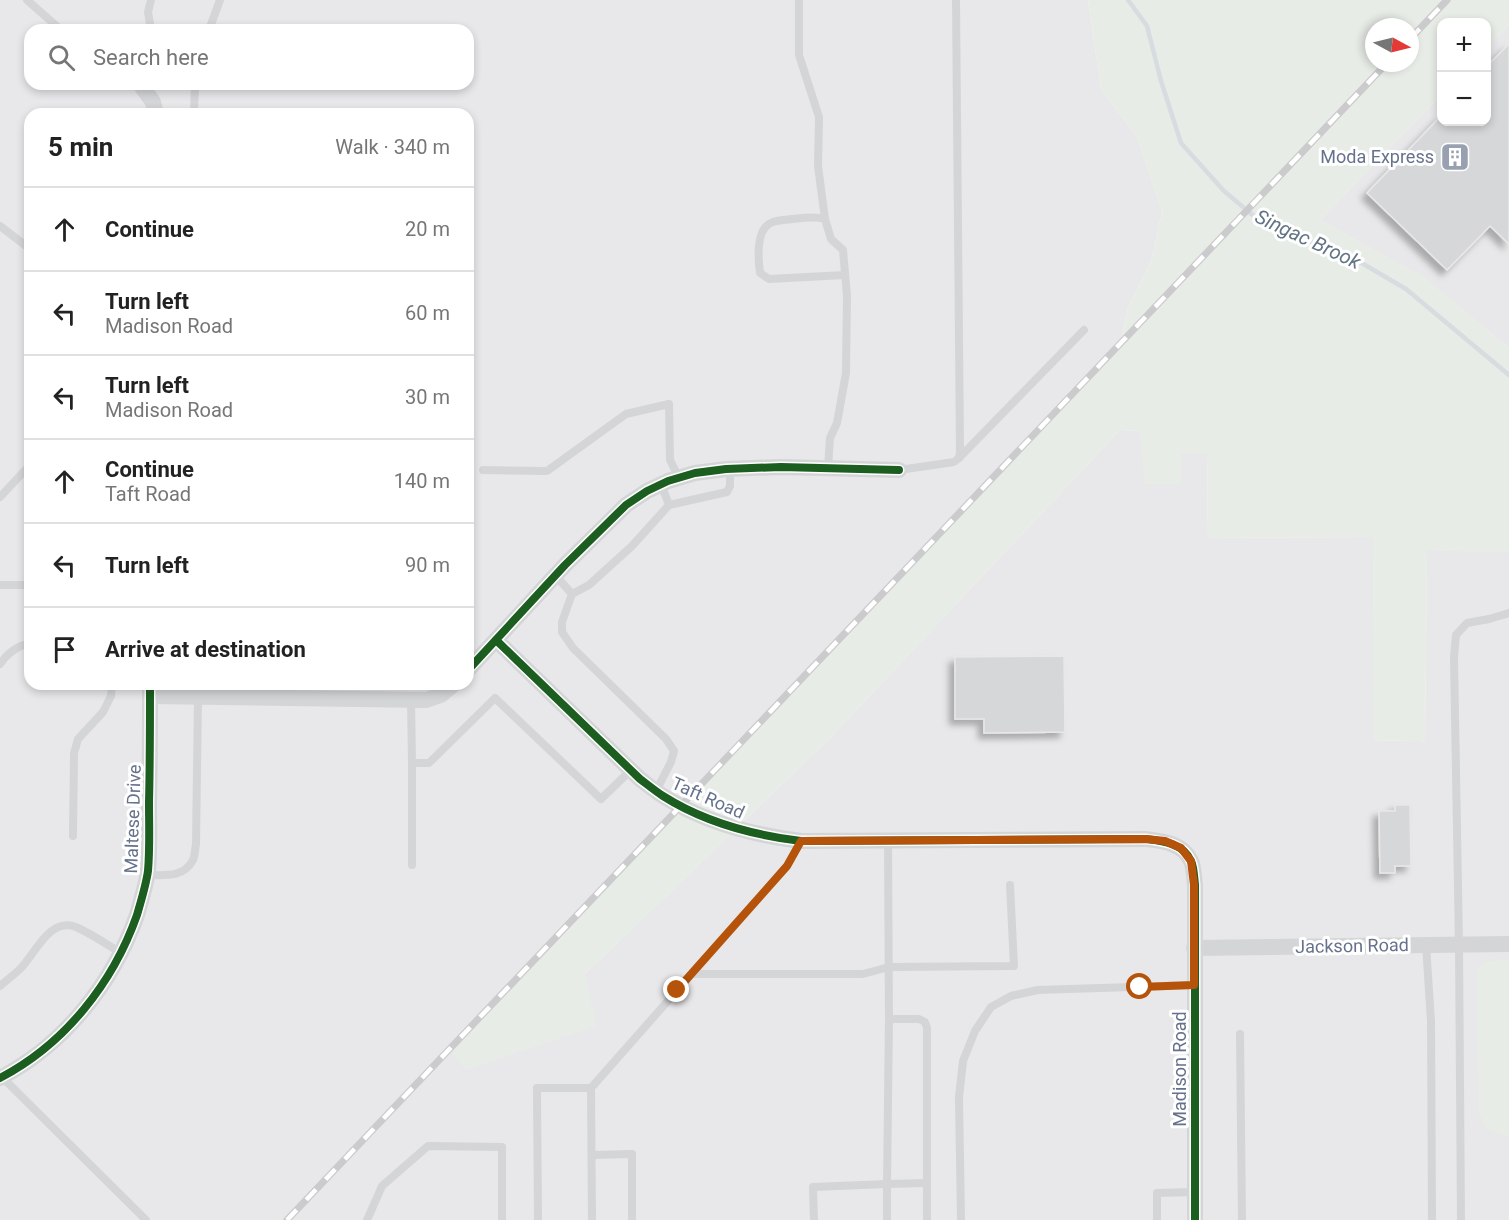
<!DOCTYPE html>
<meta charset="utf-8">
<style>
body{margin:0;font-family:Roboto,sans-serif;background:#f2f2f2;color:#222}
.controls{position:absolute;right:18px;top:18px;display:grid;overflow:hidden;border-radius:12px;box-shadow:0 3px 9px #0003}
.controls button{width:54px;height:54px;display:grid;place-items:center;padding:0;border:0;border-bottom:2px solid #e0e0e0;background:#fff;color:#222;font:30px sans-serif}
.compass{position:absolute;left:1365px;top:18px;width:54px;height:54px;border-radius:50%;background:#fff;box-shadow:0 3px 9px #0003;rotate:97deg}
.stop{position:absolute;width:18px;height:18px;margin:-14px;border:4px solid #b45309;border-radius:50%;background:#fff}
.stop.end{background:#b45309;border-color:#fff;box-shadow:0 2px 6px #0008}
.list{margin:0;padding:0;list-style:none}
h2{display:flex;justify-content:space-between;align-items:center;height:78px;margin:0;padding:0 24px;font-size:26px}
h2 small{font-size:20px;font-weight:400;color:#767676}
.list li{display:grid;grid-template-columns:39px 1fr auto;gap:18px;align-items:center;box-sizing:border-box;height:84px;padding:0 24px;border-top:2px solid #e0e0e0}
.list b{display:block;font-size:22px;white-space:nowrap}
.list p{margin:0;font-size:20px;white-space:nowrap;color:#767676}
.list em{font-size:20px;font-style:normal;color:#767676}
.icon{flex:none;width:33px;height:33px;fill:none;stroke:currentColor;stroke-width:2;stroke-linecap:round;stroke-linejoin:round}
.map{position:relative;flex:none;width:1509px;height:1220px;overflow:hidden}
.search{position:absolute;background:#fff;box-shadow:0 3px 9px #0003;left:24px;top:24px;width:450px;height:66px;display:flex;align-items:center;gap:15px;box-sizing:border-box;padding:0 21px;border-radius:18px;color:#767676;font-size:22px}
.panel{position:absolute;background:#fff;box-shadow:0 3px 9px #0003;left:24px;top:108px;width:450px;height:582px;border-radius:18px}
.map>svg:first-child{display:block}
.built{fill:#e8e8ea;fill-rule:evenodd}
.green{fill:#e7ece6;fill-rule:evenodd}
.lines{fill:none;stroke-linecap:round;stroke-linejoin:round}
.stream{stroke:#d7dce1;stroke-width:4.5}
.building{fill:#d6d7d9;stroke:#e8e8e8;stroke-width:1.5;filter:url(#shadow)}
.service{stroke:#d4d5d6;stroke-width:8}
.minor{stroke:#d4d5d6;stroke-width:16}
.rail-casing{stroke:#cbcbcd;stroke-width:7}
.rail{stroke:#fff;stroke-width:4.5;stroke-dasharray:14;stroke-linecap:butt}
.cycleway-casing{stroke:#fff;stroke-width:11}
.cycleway{stroke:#1b5e20;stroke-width:8}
.route{stroke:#b45309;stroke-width:8}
.labels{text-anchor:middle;stroke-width:6;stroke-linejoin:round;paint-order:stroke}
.poi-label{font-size:18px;fill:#66728b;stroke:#fff;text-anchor:end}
.street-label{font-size:18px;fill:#66728b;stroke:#fff}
.water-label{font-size:20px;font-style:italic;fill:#627485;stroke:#fff}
</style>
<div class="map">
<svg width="1509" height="1220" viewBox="0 0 1509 1220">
<defs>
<filter id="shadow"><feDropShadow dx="-5.5" dy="5.5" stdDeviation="3" flood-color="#0004"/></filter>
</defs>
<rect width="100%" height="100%" fill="#f8f8f8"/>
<!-- built -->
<g class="built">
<path d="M0 0H1088L1101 89 1137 137 1162 212 1151 262 1128 308 1121 339 449 1048 585 974 829 739 1120 430 1140 431 1181 453H1207L1208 538 1373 537 1375 741 1417 740 1425 742 1427 550 1509 551V1220H0ZM30 30H468V84H30ZM30 114H468V684H30Z"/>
<path d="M1509 25V348L1423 277 1320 220 1441 95 1442 122H1486L1487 48Z"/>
</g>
<!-- green -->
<g class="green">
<path d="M1088 0H1509V25L1487 48 1486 22H1442L1441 95 1320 220 1423 276 1509 348V553L1427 550 1425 742 1417 740 1374 741 1373 537 1208 538 1207 453 1181 454V484H1145L1140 431 1120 430 829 739 585 974 596 1026 466 1070 449 1048 1121 340 1128 308 1151 262 1162 212 1137 137 1101 89ZM1374 27H1410V63H1374Z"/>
<path d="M1509 960V1136H1506L1487 1129 1479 1113 1477 969 1486 961Z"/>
</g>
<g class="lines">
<!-- stream -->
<path class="stream" d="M1128 0 1147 26 1161 81 1181 143 1224 191 1255 217 1290 235 1348 255 1406 289 1509 375"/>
</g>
<!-- building -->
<g class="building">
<path d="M1509 44V244L1490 226 1447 270 1367 193 1442 115V122H1486V67Z"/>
<path d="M1064 656 1065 732 984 733V719H955V657Z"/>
<path d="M1395 805H1410L1411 866H1395V873H1380L1379 811H1395Z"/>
</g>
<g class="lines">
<!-- service -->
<g class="service">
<path d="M27 0 61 30"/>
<path d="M151 0 148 12 151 30"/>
<path d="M799 0V55L819 117 818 166 825 219 831 239 843 250 847 296 846 373 837 423 830 438 828 468"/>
<path d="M209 30 220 0"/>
<path d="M194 114 195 84"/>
<path d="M825 219C815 216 803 218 792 219 786 220 779 220 773 222 755 228 758 258 760 273L769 279 845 275"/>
<path d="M0 226 30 249"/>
<path d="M959 458 1084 330"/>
<path d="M483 470 547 471 626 414 669 404 670 460 679 478"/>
<path d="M899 470 954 462 959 458 960 452 956 0"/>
<path d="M0 497 30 465"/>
<path d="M669 505 727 492 730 486V469"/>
<path d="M556 576 572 594 562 622V632L573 648 666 739 674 751 671 762 656 791"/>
<path d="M0 585H30"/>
<path d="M572 594 589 585 632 546 669 505 661 484"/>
<path d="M0 664C8 653 17 645 30 644"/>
<path d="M411 700 412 763H429L495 698 601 799 631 770"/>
<path d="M73 836 74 753 78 739 103 712 111 696 112 684"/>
<path d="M888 840 889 1019H919L925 1022 927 1028V1220"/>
<path d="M412 865V763"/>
<path d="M147 875C164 875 184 878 193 860 195 855 195 849 196 844L198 697"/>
<path d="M1426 945 1431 1021 1432 1220"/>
<path d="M692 974H863L889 967 1014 966 1010 885"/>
<path d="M0 986C7 980 15 974 21 968 36 952 50 917 76 927 92 934 106 944 121 953"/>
<path d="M889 1019 887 1184 927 1183"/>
<path d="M1240 1034 1242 1220"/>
<path d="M2 1077 146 1220"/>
<path d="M591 1088 592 1220"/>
<path d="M592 1155 632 1154V1220"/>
<path d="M367 1220 382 1186 428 1146 502 1147V1220"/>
<path d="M538 1220 537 1088H591L787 866 801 841"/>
<path d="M814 1220 813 1187 887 1184V1220"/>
<path d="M961 1220 959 1097 963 1061 975 1031 991 1007 1011 996 1038 990 1194 985"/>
<path d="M1157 1220V1193L1195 1192"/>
<path d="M1461 1220 1459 945 1454 657 1456 635 1467 623 1489 619 1509 613"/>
</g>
<!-- minor -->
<g class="minor">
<path d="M140 84 153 102 156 114"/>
<path d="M496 640 640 779C648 785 655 791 663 796 704 822 752 835 801 841L1146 839C1163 841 1183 843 1191 861 1194 867 1194 877 1195 885V1220"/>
<path d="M468 670 565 565 626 505 647 491 668 481 695 473 726 469 781 467 899 470"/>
<path d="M150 696 426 700 441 695 454 684"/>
<path d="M1194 948 1509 944"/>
<path d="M0 1078C65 1044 113 983 137 915 141 901 146 885 148 871 150 848 149 825 149 802 150 763 150 723 150 684"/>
</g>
<!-- rail casing -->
<g class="rail-casing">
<g id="rail">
<path d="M1410 39 1447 0"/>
<path d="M287 1220 1387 63"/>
</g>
</g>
<!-- rail -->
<use href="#rail" class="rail"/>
<!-- cycleway casing -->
<g class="cycleway-casing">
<g id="cycleway">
<path d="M496 640 640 779C648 785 655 791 663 796 704 822 752 835 801 841L1146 839C1163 841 1183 843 1191 861 1194 867 1194 877 1195 885V1220"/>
<path d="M468 670 565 565 626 505 647 491 668 481 695 473 726 469 781 467 899 470"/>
<path d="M0 1078C65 1044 113 983 137 915 141 901 146 885 148 871 150 848 149 825 149 802 150 763 150 723 150 684"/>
</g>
</g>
<!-- cycleway -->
<use href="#cycleway" class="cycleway"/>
</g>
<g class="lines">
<!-- route -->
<path class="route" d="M677 990 787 866 801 841 1146 839 1165 841 1181 848 1191 861 1194 885V985L1140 987"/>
</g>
<!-- icons -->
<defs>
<g id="building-square" transform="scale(1.5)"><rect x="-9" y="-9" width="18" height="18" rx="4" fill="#99a1b1" stroke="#fff"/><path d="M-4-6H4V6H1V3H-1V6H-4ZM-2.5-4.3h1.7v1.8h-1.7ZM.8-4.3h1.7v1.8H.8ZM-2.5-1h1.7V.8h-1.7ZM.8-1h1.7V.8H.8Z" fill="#fff"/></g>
</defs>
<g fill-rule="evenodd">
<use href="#building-square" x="1455" y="157"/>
</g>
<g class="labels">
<!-- poi labels -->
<g class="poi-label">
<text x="1434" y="163">Moda Express</text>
</g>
<!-- street labels -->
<g class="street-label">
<text transform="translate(708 798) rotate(24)" y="6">Taft Road</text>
<text transform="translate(133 819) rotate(-88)" y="6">Maltese Drive</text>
<text transform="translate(1352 946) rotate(-1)" y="6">Jackson Road</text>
<text transform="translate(1180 1069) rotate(-90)" y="6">Madison Road</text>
</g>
<!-- water labels -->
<g class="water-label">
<text transform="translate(1308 239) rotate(25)" y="7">Singac Brook</text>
</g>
</g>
</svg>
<div class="controls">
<button>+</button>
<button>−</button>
</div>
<svg class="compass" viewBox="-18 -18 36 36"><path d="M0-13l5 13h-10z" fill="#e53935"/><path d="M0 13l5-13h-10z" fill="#767676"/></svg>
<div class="stop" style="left:1140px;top:987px"></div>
<div class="stop end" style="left:677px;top:990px"></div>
<div class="search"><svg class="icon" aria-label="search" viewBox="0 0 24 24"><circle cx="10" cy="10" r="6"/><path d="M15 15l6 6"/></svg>Search here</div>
<section class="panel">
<h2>5 min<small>Walk · 340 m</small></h2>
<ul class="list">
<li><svg class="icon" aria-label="ahead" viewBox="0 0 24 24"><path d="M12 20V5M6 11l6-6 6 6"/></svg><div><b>Continue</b></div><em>20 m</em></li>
<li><svg class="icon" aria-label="left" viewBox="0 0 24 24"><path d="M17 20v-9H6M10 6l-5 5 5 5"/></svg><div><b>Turn left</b><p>Madison Road</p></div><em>60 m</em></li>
<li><svg class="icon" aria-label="left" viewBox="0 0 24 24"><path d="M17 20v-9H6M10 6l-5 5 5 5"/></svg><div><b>Turn left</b><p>Madison Road</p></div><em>30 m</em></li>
<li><svg class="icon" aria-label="ahead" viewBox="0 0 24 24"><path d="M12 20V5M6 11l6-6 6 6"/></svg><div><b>Continue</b><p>Taft Road</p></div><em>140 m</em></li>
<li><svg class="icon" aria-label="left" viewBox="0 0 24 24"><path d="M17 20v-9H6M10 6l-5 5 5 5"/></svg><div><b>Turn left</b></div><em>90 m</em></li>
<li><svg class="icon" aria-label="arrive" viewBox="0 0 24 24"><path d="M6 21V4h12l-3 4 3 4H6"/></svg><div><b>Arrive at destination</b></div></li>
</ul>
</section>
</div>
